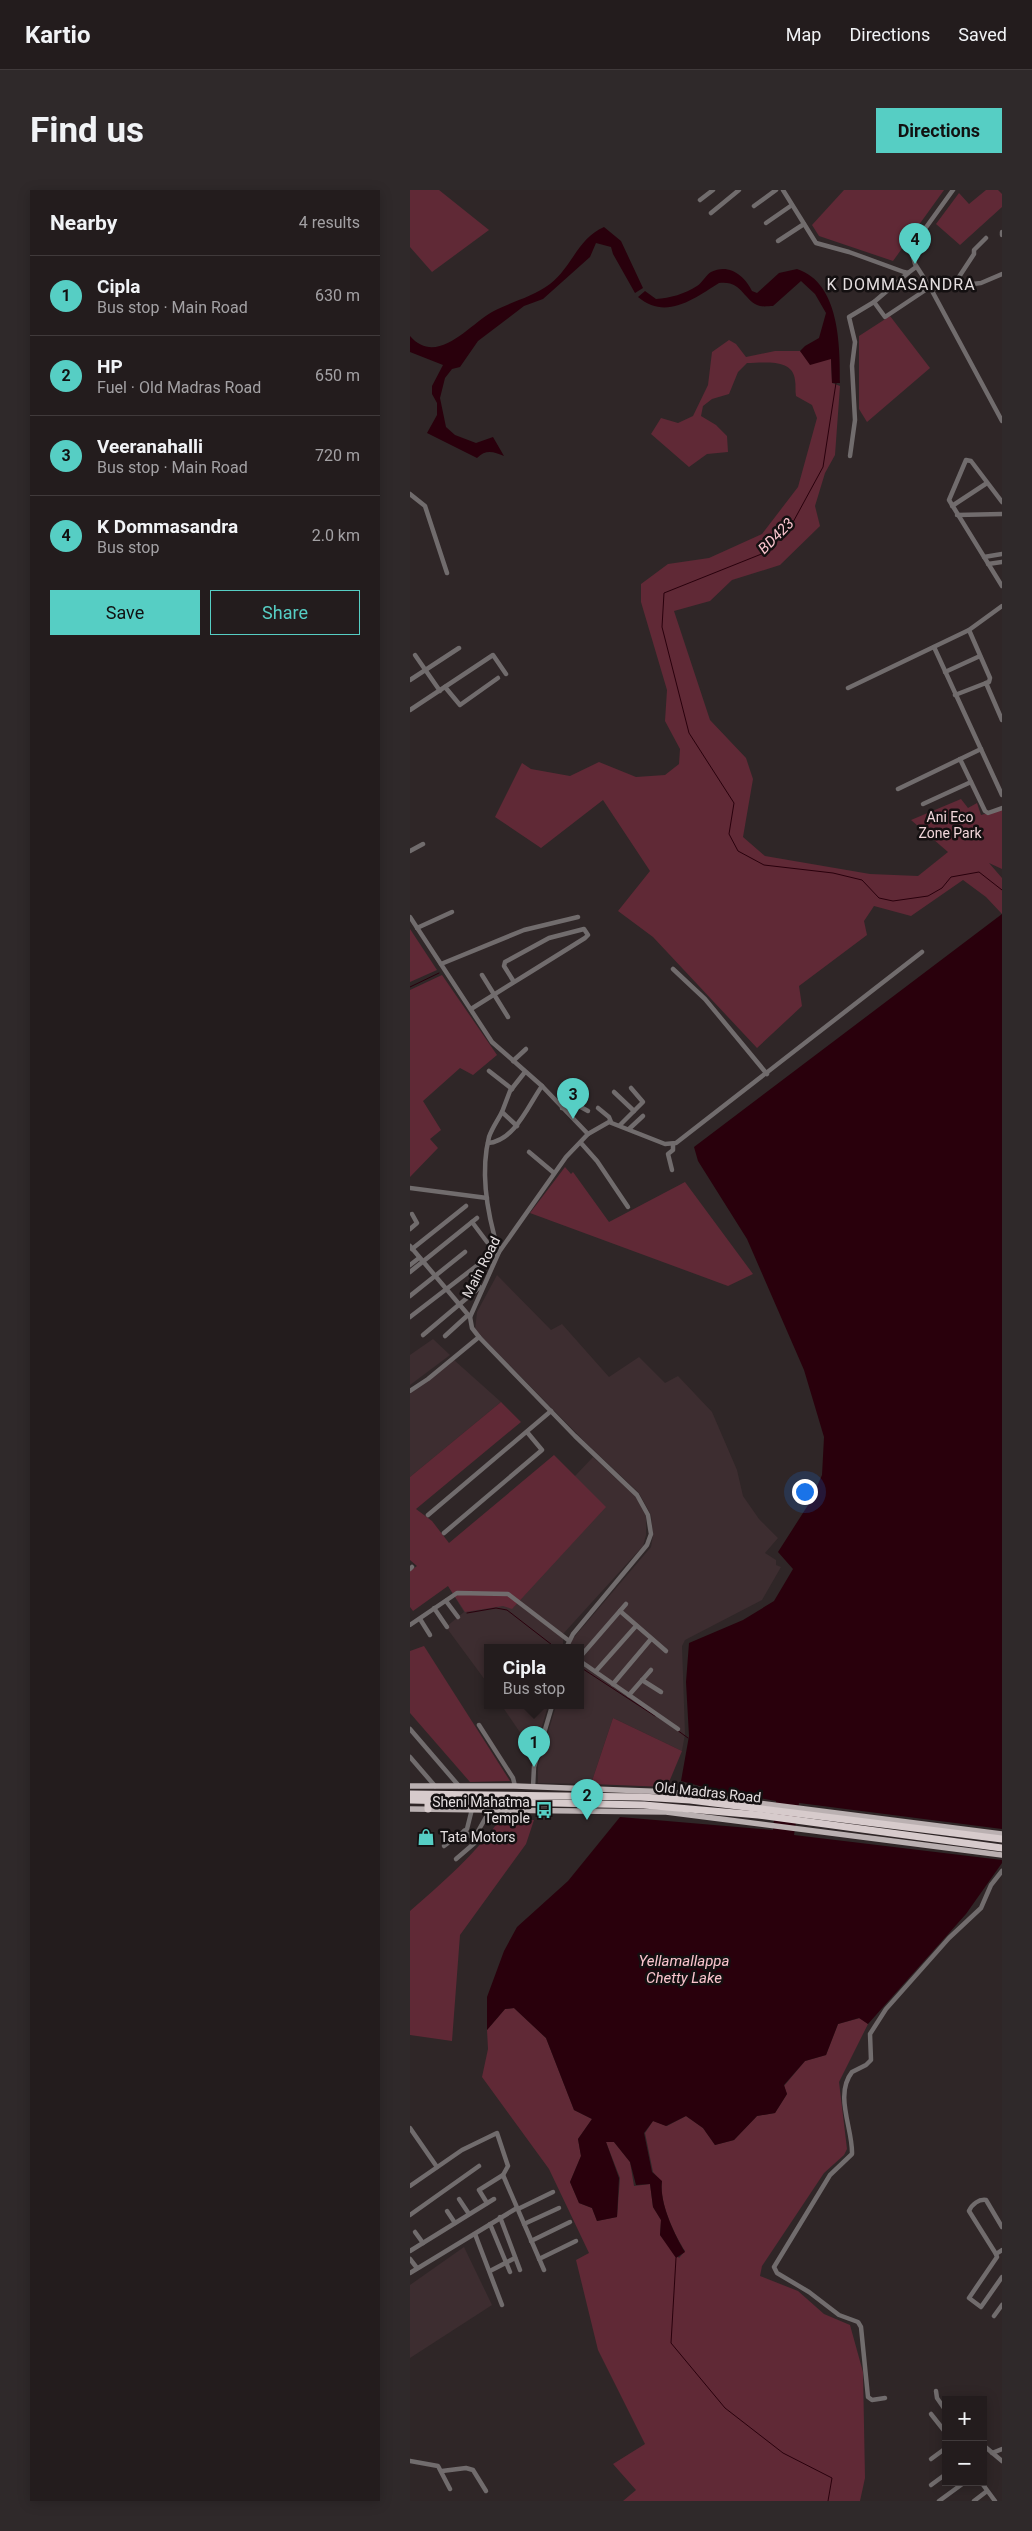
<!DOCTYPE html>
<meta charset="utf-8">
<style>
body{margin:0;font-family:Roboto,sans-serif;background:#2f292a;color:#f1f3f6}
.controls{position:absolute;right:15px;bottom:15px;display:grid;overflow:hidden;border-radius:0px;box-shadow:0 2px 12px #0003}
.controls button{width:45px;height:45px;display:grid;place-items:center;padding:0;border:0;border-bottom:1px solid #403a3b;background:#231c1d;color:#f1f3f6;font:25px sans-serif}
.you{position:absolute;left:394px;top:1301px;width:18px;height:18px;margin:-12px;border:4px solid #fff;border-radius:50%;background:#1a73e8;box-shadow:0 0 0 8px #1a73e833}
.badge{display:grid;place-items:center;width:32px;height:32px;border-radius:50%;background:#56cec4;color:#111;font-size:16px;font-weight:700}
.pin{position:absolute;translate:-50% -41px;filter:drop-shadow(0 1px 2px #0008)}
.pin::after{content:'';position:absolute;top:26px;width:18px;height:15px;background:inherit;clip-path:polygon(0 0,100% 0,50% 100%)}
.popup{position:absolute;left:74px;top:1454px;width:100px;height:65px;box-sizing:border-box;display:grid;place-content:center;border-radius:0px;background:#231c1d;filter:drop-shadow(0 1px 4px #0005);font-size:16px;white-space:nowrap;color:#a3a1a4}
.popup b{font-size:19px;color:#f1f3f6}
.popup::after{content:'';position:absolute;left:50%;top:100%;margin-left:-10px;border:10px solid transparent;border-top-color:#231c1d}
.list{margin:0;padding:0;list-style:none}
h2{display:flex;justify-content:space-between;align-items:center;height:65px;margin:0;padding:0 20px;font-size:21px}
h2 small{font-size:16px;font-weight:400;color:#a3a1a4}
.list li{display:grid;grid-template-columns:32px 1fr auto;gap:15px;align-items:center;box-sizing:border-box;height:80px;padding:0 20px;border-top:1px solid #403a3b}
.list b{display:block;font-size:19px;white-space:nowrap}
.list p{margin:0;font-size:16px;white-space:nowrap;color:#a3a1a4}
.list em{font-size:16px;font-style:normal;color:#a3a1a4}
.actions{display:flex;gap:10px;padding:15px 20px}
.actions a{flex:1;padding:11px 0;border:1px solid #56cec4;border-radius:0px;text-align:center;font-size:18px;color:#56cec4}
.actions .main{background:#56cec4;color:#111}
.map{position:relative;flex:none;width:592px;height:2311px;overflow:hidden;border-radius:0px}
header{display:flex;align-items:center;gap:30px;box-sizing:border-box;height:70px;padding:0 25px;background:#231c1d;border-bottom:1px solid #403a3b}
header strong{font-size:24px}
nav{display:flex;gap:28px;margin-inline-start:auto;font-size:18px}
.intro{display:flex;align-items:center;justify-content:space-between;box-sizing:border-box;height:120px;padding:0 30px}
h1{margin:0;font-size:35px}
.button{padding:12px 22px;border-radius:0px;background:#56cec4;color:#111;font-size:18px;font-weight:700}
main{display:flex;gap:30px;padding:0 30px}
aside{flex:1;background:#231c1d;border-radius:0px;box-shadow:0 2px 12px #0003}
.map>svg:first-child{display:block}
.built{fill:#3d2d30}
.green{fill:#602936}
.water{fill:#29000c}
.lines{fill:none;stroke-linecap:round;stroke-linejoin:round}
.stream{stroke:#29000c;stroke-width:1}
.minor{stroke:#716c6d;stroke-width:4.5}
.major{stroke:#bab0b1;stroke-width:5.5}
.highway{stroke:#d7cbcc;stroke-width:7}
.labels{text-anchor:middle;stroke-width:5;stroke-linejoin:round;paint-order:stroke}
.park-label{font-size:14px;fill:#f1d6da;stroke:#141011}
.street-label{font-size:14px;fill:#e5dfe0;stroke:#141011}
.poi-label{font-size:14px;fill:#e5dfe0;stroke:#141011;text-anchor:end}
.water-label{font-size:15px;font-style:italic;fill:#fac5ce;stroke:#141011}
.quarter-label{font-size:16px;letter-spacing:1px;fill:#e5dfe0;stroke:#141011}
</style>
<header>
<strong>Kartio</strong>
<nav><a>Map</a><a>Directions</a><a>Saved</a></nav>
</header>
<div class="intro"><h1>Find us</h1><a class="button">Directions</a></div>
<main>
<aside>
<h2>Nearby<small>4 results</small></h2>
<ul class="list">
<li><span class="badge">1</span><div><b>Cipla</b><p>Bus stop · Main Road</p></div><em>630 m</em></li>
<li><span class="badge">2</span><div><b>HP</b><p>Fuel · Old Madras Road</p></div><em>650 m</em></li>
<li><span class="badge">3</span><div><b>Veeranahalli</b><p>Bus stop · Main Road</p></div><em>720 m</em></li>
<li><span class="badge">4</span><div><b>K Dommasandra</b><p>Bus stop</p></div><em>2.0 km</em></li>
</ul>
<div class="actions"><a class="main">Save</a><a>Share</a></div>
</aside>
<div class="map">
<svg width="592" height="2311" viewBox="0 0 592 2311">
<rect width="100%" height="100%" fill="#2f2627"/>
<!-- built -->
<g class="built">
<path d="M87 1085 141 1140 152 1134 199 1187 229 1167 255 1193 268 1186 302 1222 327 1280 333 1306 349 1329 368 1348 355 1363 366 1370V1375L371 1377 352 1410 275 1450 272 1456 275 1544 272 1561 203 1528 181 1594 128 1593V1575L146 1516H170V1458H160V1452L241 1357 243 1345 241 1325 229 1303 175 1252 65 1140 67 1122Z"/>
<path d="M23 1149 40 1165 0 1195V1165Z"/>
<path d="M44 1170 91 1212 0 1287V1202Z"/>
<path d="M183 1267 226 1307 236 1326V1345L233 1356 153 1444V1458H78V1494L36 1437 54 1422 38 1396 61 1379 166 1285Z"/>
<path d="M92 1516H138L124 1563Z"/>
<path d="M54 2057 82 2115 0 2168V2095Z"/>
</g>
<!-- green -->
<g class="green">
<path d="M0 0H29L79 40 22 82 0 57Z"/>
<path d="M434 0H534L483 71 409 46 402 35Z"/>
<path d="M576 0H588L592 4V17L550 55 526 34 549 3 559 14Z"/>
<path d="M480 126 520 178 457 232 449 219V146Z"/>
<path d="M319 150 326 154 336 167 365 161H390L398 170 421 169 422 193 430 196 425 265 415 283 405 316 410 336 370 375 322 390 300 411 264 421 300 530 336 568 343 589 333 647 355 666 460 684 508 686 538 662 501 630 551 609 558 618 567 613 571 625 592 619V679L579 673 592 688V724L576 707 553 690 501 726 464 716 454 731 457 745 389 796 392 816 347 858 243 747 208 721 240 681 193 610 131 658 85 627 112 573 121 579 160 586 189 572 226 587 255 585 269 574 270 559 255 531 257 500 231 412V394L258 374 299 368 352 344 388 297 407 228 402 215 386 206C385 201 386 195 385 190 383 168 353 173 337 173L328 182 319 204 302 209 293 216 291 226 306 235 317 246 318 262 297 264 279 277 241 244 251 228 268 233 283 226 298 195 302 162Z"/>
<path d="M0 739 27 780 0 792Z"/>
<path d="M32 785 87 865 63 885 50 878 13 911 31 940 20 949 28 958 0 987V800Z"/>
<path d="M155 977 161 984 163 982 199 1032 275 992 343 1084 318 1096 120 1023Z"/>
<path d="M91 1212 111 1232 6 1319 22 1331 39 1353 144 1265 196 1317 102 1419 93 1416 55 1422 38 1396 3 1421 0 1417V1381L7 1376 0 1370V1287Z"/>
<path d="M14 1456 100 1591 60 1592 0 1523V1461Z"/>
<path d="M203 1528 272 1561 257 1597 181 1594Z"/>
<path d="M91 1628 124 1630 116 1654 50 1745 42 1851 0 1845V1721C33 1692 65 1665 91 1628Z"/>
<path d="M104 1818 136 1848 164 1920 182 1929 168 1949 171 1966 160 1992 169 2013 182 2018 187 2031 207 2027 210 1988 196 1952H204L220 1972 224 1996 240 1994 243 2017 251 2030 250 2045 269 2068 275 2061C264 2044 249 2012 252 1992L243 1982 235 1943 243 1931 257 1936 276 1926 293 1938 305 1955 324 1950 347 1926 365 1923 377 1904 374 1896 395 1871 416 1865 428 1834 450 1828 458 1834 429 1892 437 1959 434 1965 414 1983 352 2076 350 2086 388 2101 414 2124 440 2135 453 2182 455 2288 450 2311H213L226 2300 203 2274 235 2254 188 2160 166 2070 179 2063 139 1979 72 1887 78 1859 77 1840 95 1819Z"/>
</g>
<!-- water -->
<g class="water">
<path d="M194 37 211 51 233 98 225 103 203 64 201 57 186 53 180 67 133 109 114 116 68 151 50 177 42 179 35 188 30 208 36 237 45 245 66 253 83 247 94 266C84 262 76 259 67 268L17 243 27 225V213L22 204V196L33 175 0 162V146C27 177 59 135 82 122 100 112 123 107 140 94 162 77 168 48 194 37Z"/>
<path d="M387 79C430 93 430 156 430 193H422L421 169 400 175 390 161 395 156 409 148 416 123 405 104 391 91 363 116C359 116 354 117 350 116 333 111 333 90 309 93 285 108 256 131 228 107L235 101 246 109C260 108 275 104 287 96 292 93 296 85 301 82 319 73 335 86 342 101L347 103 369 83Z"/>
<path d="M592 724V1639L389 1613 384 1645 592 1670V1673L556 1724 458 1834 449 1828 428 1834 416 1865 395 1871 374 1895 377 1904 365 1923 347 1926 324 1950 305 1955 293 1938 276 1926 256 1936 243 1931 234 1943 242 1982 252 1991C249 2012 264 2044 275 2062L266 2068 250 2045 251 2030 243 2017 240 1994 226 1995 220 1972 204 1952H196L209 1988 207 2027 187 2031 182 2018 169 2013 160 1992 171 1966 168 1949 182 1929 164 1920 136 1848 104 1818 95 1819 77 1840V1807L94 1761 107 1737 158 1691 210 1627 363 1640 366 1611 308 1601 271 1591 279 1546 276 1492 279 1453 333 1430 364 1411 383 1379 368 1362 400 1312 412 1285 414 1247 394 1180 337 1049 288 971 284 957Z"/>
</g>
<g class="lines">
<!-- stream -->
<g class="stream">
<path d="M426 193 413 277 382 334 354 363 254 403 252 437 279 543 324 613 319 644 328 661 354 675 423 683 452 690 469 708 483 711 518 706 532 698 541 687 569 682 592 700"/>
<path d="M0 797 29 783"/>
<path d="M57 1423 86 1418 97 1420 146 1458"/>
<path d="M170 1477 245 1526"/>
<path d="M267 1540 278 1548"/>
<path d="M266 2068 261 2153 315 2218 373 2263 422 2288 418 2311"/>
</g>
<!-- minor -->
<g class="minor">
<path d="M373 0 406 53 439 62 494 82 498 83 506 77"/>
<path d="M543 0 504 54 502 63 505 74 521 99 592 231"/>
<path d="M290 10 303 0"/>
<path d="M344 16 366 0"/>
<path d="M301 23 329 0"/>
<path d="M356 33 382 15"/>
<path d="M592 42V45"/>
<path d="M368 51 394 34"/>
<path d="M543 96 564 64V60L576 48"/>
<path d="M521 99 571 93 592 84"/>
<path d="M464 112 475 127 520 97"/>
<path d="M440 266 445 230 442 176 445 152 439 127 464 112 498 83"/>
<path d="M0 304 15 316 37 383"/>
<path d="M592 312 561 271 556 270 539 310 592 396"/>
<path d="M542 316 577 293"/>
<path d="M547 325 592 324"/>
<path d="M574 367 592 364"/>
<path d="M578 374 592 372"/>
<path d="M559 440 580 488 579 492 576 493"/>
<path d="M524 457 592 605"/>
<path d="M5 465 30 501"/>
<path d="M535 482 570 466"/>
<path d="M0 490 49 458"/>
<path d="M35 497 50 515 88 488"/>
<path d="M438 498 559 440 592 416"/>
<path d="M545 505 576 493 592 530"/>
<path d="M0 520 83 465 96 484"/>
<path d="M550 569 575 621 578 623 592 618"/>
<path d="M488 599 571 559"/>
<path d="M513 614 561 592"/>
<path d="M0 661 13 654"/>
<path d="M0 727 82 852 132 896 178 944 156 967 89 1062 60 1127 62 1138 69 1147 165 1246 227 1305 238 1325 241 1344 237 1355 163 1444 156 1458"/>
<path d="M7 738 42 722"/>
<path d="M31 774 114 740 168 727"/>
<path d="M263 779 295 809 357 884"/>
<path d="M72 785 98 827"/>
<path d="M61 819C99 795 137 772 175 748L178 745 174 739 139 748 95 772 94 776 104 792"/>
<path d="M103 871 116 859"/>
<path d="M79 881 102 899"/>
<path d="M204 902 224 921"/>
<path d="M152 918 167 915 178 921"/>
<path d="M188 918 199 927 201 932"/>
<path d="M210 935 233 912 221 898"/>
<path d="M107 936 92 922 100 901 115 882"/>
<path d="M219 939 233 926"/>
<path d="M178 944 199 932 255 954 266 953 512 762"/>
<path d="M78 953C105 951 119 914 132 896"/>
<path d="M171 953 187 971 218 1017"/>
<path d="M119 962 144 983"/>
<path d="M262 980 258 964 263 960V954"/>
<path d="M0 998 77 1008"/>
<path d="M62 1032 77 1052"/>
<path d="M0 1039 7 1033 2 1024"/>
<path d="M0 1056 60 1127"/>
<path d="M2 1059 56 1016"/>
<path d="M89 1062C78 1027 70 983 79 947 82 938 88 930 92 922"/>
<path d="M0 1075 9 1068"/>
<path d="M0 1082 67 1028"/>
<path d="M0 1106 55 1062"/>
<path d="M0 1127 69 1074"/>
<path d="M13 1145 70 1097"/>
<path d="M35 1146 58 1125"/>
<path d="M0 1201 18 1189 69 1147"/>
<path d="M18 1325 141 1221"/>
<path d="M34 1343 132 1260 117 1242"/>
<path d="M0 1379 2 1377"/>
<path d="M36 1411 48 1427"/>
<path d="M24 1418 37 1437"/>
<path d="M210 1421 256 1461"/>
<path d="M10 1429 20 1445"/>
<path d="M0 1435 47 1403 98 1404 158 1450"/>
<path d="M170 1467 216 1414"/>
<path d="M170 1471 268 1539"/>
<path d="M186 1481 226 1436"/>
<path d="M232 1490 251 1502"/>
<path d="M203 1494 241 1449"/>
<path d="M219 1505 241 1480"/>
<path d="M69 1535 103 1588 105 1596"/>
<path d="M0 1539 49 1596"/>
<path d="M0 1567 25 1596"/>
<path d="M123 1597 124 1577 142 1516"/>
<path d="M67 1643 80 1620"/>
<path d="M34 1656 57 1639 62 1619"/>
<path d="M46 1669 67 1651 54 1641"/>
<path d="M0 1938 27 1977"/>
<path d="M93 1985 134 2080"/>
<path d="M0 1996 52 1960 87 1943 98 1976 93 1985 69 2000 77 2013"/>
<path d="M49 2009 59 2024"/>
<path d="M108 2019 143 2002"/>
<path d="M37 2021 45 2033"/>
<path d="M0 2025 69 1976"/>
<path d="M90 2027 110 2080"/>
<path d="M80 2034 100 2082"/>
<path d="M114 2034 149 2018"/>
<path d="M5 2042 13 2053"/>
<path d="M65 2044 92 2115"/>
<path d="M121 2051 160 2032"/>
<path d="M592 2060 586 2064 587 2067 559 2108 571 2117 592 2087"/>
<path d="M0 2061 84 2009"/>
<path d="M586 2064 559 2021C562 2014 569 2009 576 2010L592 2037"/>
<path d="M0 2069 7 2078"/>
<path d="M129 2069 166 2051"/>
<path d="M80 2081 105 2068"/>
<path d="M0 2083 107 2018"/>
<path d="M584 2126 592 2115"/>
<path d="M526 2201 527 2208 536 2221"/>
<path d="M475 2208 462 2210 458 2207 451 2137 448 2132 429 2125 399 2102 367 2083 364 2077 420 1985 442 1964C443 1939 424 1905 442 1882L456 1875 461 1870 460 1844 476 1819 539 1748 571 1718 581 1695 592 1681"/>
<path d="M521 2224 536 2243"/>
<path d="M573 2255 592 2271"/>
<path d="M582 2263 592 2259"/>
<path d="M521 2269 536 2258"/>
<path d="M0 2271 28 2276 40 2299"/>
<path d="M32 2281 56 2278 63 2280 76 2301"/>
<path d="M571 2292 585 2311"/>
<path d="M521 2295 536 2284"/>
<path d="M529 2311 555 2292"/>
<path d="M564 2311 577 2301"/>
</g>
<!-- major -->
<g class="major">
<path d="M0 1596H105L262 1602 592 1644"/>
<path d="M0 1619 256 1622 592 1665"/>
</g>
<!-- highway -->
<g class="highway">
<path d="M0 1604 231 1607 280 1610 592 1649"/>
<path d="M0 1610 234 1615 348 1625 592 1658"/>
<path d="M18 1611V1619"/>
</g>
</g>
<!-- icons -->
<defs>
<g id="bus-bare" transform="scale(1.35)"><path d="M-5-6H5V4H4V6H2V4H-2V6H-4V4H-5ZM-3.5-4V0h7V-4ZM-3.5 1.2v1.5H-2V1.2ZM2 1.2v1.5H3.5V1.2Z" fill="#56cec4" stroke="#141011" stroke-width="2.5" paint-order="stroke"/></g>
<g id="shop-bare" transform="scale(1.35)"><path d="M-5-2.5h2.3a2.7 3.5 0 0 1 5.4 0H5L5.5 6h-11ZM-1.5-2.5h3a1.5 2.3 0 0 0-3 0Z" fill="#56cec4" stroke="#141011" stroke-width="2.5" paint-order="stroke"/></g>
</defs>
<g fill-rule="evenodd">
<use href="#bus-bare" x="134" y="1620"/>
<use href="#shop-bare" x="16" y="1647"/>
</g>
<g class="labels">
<!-- park labels -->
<g class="park-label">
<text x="540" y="632">Ani Eco<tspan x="540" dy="16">Zone Park</tspan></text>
</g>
<!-- street labels -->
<g class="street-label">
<text transform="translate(71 1077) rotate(-63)" y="5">Main Road</text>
<text transform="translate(298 1602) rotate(6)" y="5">Old Madras Road</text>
</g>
<!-- poi labels -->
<g class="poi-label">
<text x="120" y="1617">Sheni Mahatma<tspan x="120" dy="16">Temple</tspan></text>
<text x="30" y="1652" text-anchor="start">Tata Motors</text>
</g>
<!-- water labels -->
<g class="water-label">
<text transform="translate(366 346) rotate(-45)" y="5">BD423</text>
<text x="274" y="1776">Yellamallappa<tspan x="274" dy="17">Chetty Lake</tspan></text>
</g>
<!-- quarter labels -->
<g class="quarter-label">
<text x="491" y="100">K DOMMASANDRA</text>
</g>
</g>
</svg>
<div class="controls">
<button>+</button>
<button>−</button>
</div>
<div class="you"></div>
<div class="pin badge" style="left:124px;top:1577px">1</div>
<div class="popup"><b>Cipla</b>Bus stop</div>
<div class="pin badge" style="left:177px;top:1630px">2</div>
<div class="pin badge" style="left:163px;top:929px">3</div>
<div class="pin badge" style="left:505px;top:74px">4</div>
</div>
</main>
